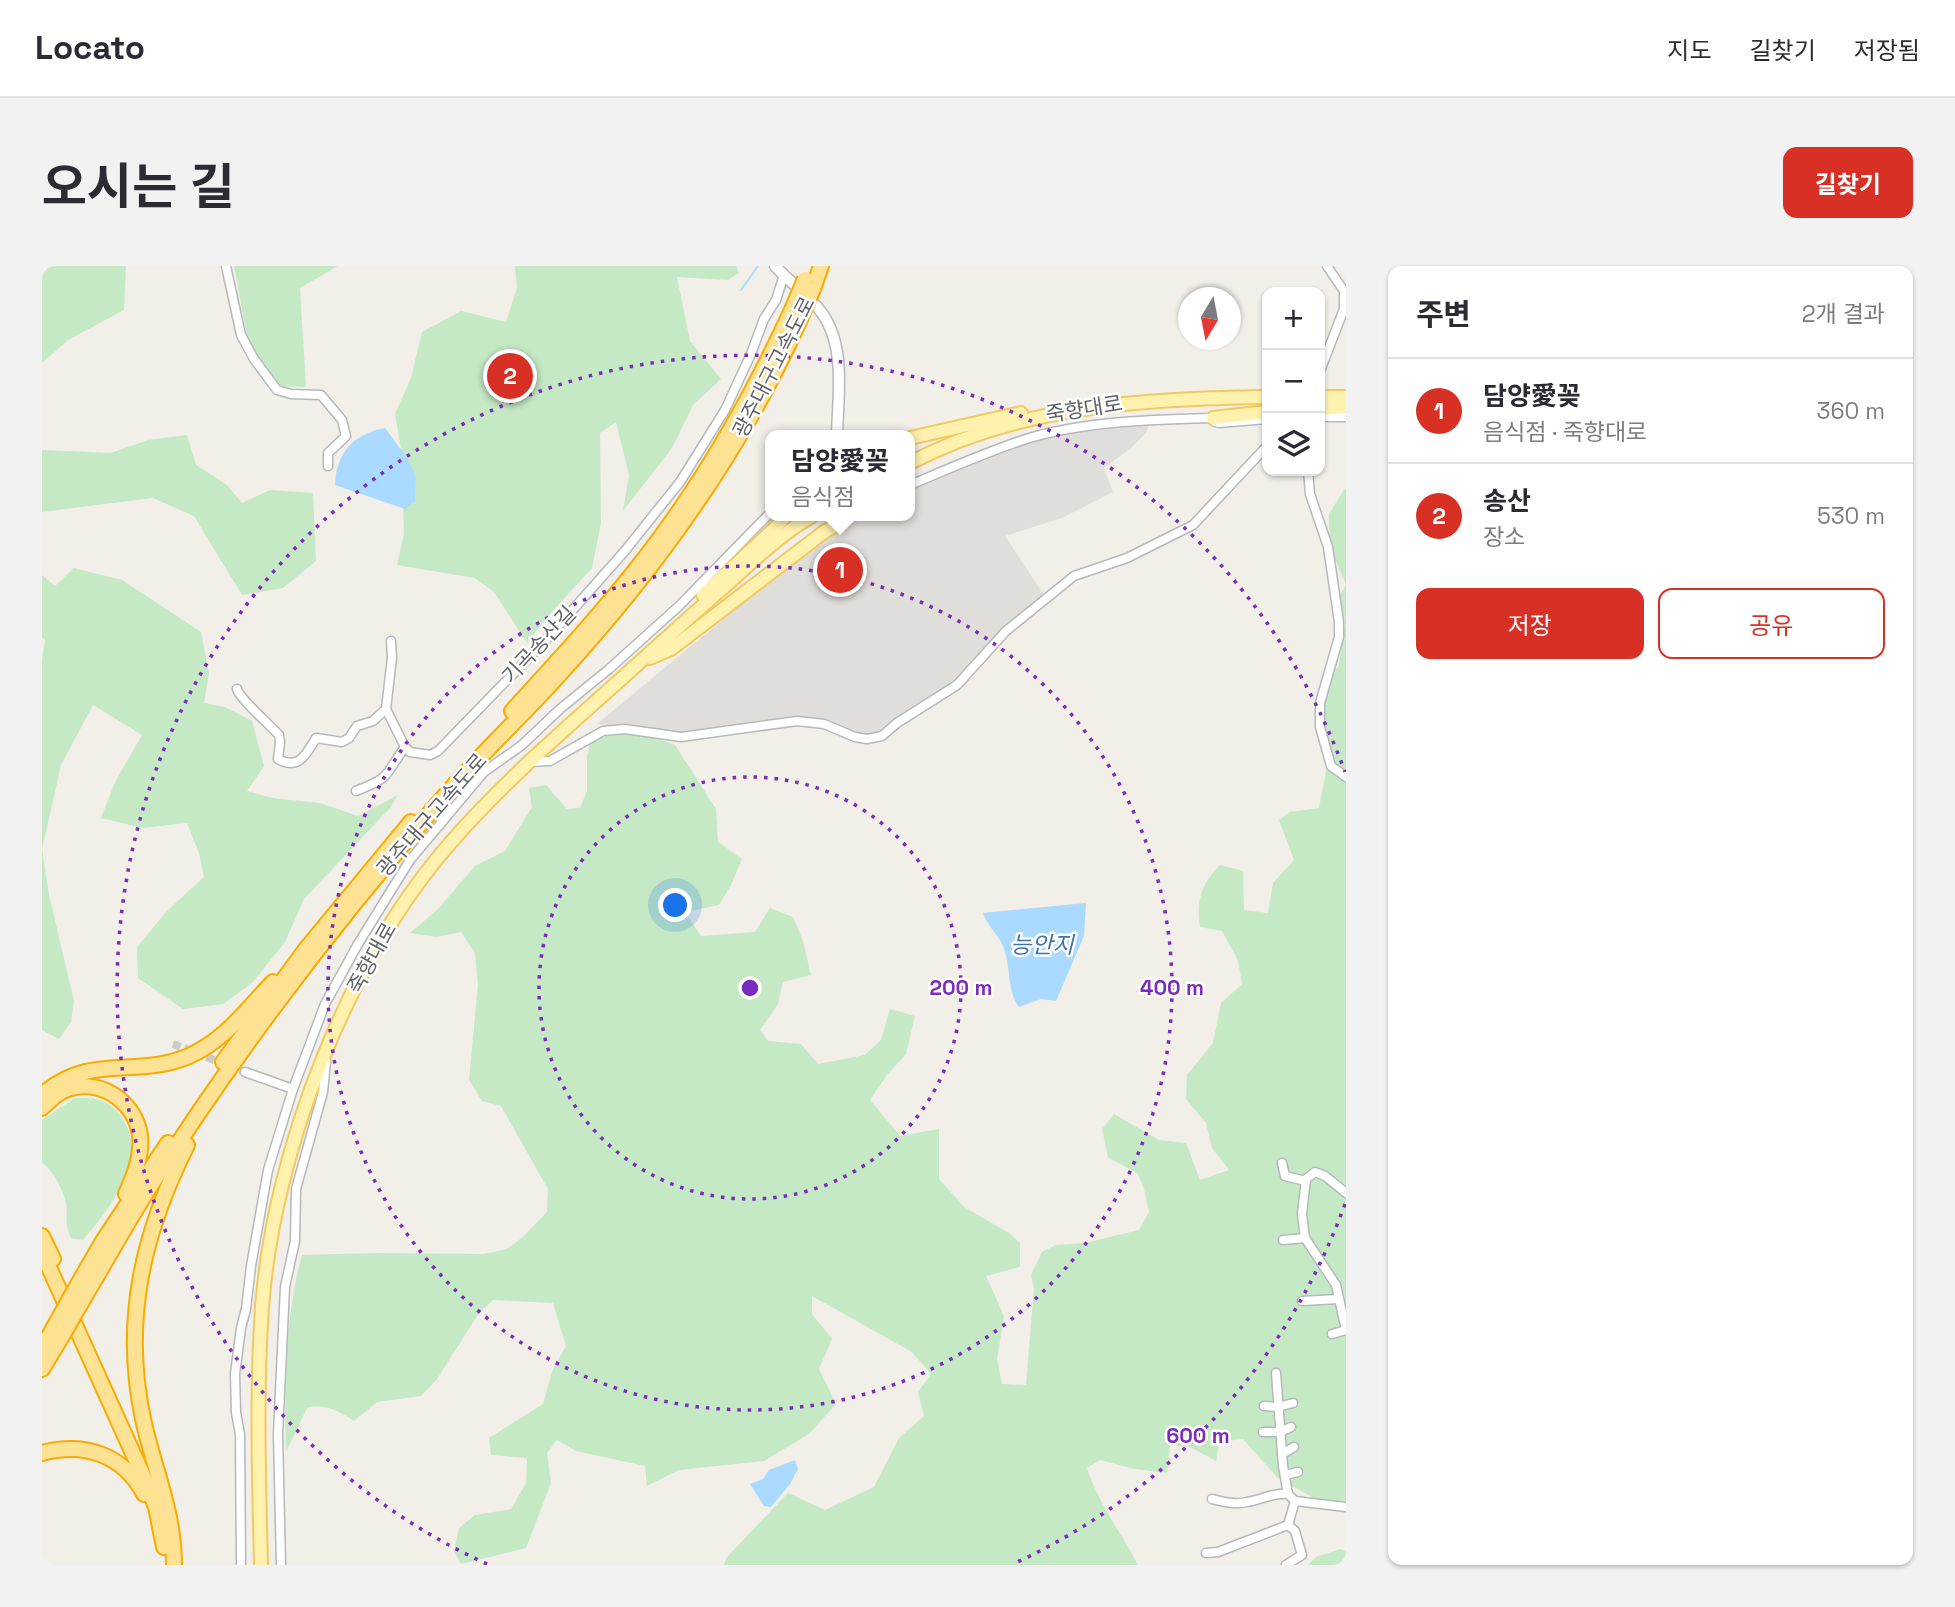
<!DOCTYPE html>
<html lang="ko">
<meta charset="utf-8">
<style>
body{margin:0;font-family:"Space Grotesk","Noto Sans KR",sans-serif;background:#f2f2f3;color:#2b2b33}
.controls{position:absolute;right:21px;top:21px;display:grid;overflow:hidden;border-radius:14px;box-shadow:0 2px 5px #0004}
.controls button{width:63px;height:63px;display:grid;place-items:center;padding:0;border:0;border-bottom:2px solid #e1e1e2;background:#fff;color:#2b2b33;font:35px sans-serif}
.compass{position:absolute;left:1136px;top:21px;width:63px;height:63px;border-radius:50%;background:#fff;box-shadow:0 2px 5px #0004;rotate:190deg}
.you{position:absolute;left:634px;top:640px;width:24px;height:24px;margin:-18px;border:5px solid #fff;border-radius:50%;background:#1a73e8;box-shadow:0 0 0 10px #1a73e833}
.badge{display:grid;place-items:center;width:46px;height:46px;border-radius:50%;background:#d93025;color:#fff;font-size:23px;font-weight:700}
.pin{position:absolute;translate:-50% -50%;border:4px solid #fff;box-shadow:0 2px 7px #0006}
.popup{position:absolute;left:723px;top:164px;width:150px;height:91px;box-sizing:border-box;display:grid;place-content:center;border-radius:14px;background:#fff;filter:drop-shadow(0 2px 5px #0005);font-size:23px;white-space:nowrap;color:#7c7c81}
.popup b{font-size:26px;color:#2b2b33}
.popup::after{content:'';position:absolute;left:50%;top:100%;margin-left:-14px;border:14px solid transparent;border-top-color:#fff}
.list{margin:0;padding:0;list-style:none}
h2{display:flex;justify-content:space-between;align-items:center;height:91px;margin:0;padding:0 28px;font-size:30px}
h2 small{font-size:23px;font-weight:400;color:#7c7c81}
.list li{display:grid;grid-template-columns:46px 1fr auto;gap:21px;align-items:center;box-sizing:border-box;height:105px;padding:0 28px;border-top:2px solid #e1e1e2}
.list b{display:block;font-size:26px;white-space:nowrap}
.list p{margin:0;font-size:23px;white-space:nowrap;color:#7c7c81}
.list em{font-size:23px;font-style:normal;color:#7c7c81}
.actions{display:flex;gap:14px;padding:21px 28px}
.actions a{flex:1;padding:16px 0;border:2px solid #d93025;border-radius:14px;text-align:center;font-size:24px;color:#d93025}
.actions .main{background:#d93025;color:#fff}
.icon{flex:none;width:38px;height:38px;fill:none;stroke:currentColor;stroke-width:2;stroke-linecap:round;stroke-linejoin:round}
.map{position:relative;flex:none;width:1304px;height:1299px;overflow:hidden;border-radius:14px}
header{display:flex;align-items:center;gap:42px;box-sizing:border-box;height:98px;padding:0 35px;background:#fff;border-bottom:2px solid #e1e1e2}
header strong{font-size:33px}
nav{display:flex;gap:38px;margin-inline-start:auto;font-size:24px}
.intro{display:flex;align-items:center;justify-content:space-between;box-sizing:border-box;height:168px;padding:0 42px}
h1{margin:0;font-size:49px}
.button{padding:18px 32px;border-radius:14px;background:#d93025;color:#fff;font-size:24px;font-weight:700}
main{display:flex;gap:42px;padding:0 42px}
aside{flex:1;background:#fff;border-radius:14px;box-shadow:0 2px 5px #0004}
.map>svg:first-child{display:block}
.industrial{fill:#e0deda}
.green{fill:#c5e8c5}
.water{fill:#aadaff}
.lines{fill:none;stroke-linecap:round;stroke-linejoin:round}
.stream{stroke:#aadaff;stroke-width:2}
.minor-tunnel{stroke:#ccccc8;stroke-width:8;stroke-dasharray:8 4;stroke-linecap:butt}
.minor-casing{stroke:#b5b8bc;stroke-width:11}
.tertiary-casing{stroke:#b5b8bc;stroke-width:13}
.primary-casing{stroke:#f2c960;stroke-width:16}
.motorway-casing{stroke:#f9ab00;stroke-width:18}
.minor{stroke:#fff;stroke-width:8}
.tertiary{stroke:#fff;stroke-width:10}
.primary{stroke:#fff2af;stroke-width:12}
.motorway{stroke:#fde293;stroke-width:14}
.motorway-bridge-casing{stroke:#f9ab00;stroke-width:18;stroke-linecap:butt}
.motorway-bridge{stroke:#fde293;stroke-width:14}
.ring{fill:none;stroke:#7b2cbf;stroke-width:3.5;stroke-dasharray:3.5 7}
.labels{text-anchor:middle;stroke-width:5;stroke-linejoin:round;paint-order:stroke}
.street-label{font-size:21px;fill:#5f6368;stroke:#fff}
.water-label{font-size:23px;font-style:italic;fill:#4174aa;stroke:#fff}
.centre{fill:#7b2cbf;stroke:#fff;stroke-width:3.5}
.ring-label{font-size:21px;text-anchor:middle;font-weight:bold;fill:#7b2cbf;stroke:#fff;stroke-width:5;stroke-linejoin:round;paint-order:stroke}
</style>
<header>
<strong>Locato</strong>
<nav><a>지도</a><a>길찾기</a><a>저장됨</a></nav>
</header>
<div class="intro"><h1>오시는 길</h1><a class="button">길찾기</a></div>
<main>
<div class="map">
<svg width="1304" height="1299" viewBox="0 0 1304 1299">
<rect width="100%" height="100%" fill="#f1efe8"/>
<!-- industrial -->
<path class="industrial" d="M1107 159 1104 167 1089 182 1062 202 1071 226 1020 252 963 270 1002 329 963 360 915 416 849 456 839 467 825 470 814 469 755 452 725 454 639 470 555 458 779 272 816 250H868V223L939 191 987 176 1030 167Z"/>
<!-- green -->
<g class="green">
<path d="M0 0H84L82 44 26 74 0 97Z"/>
<path d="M192 0H296L258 22 264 121 232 120 205 70Z"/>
<path d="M473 0H694L697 7 686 14 635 11 648 75 679 113 651 139 630 182 581 245 587 209 574 156 558 167 559 257 550 302 504 352 485 377 452 326 433 312 355 299 362 268 360 189 353 148 369 112 380 66 419 45 464 56 475 22Z"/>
<path d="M145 169 154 199 185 219 200 237 228 224 271 227 274 295 241 322 200 329 152 250 111 232 0 246V184L69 187 106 174Z"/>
<path d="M1303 222 1304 223V1239L1275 1234 1235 1211 1201 1173 1177 1176 1174 1195 1148 1181 1128 1179 1125 1207 1093 1203 1058 1194 1045 1202C1056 1237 1079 1266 1096 1299H682L685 1291 746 1227 783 1244 832 1221 857 1172 882 1150 876 1126 889 1108 870 1086 770 1030V1048L790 1073 777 1103 794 1138 767 1168 722 1195 637 1204 605 1220 603 1200 534 1185 515 1174 505 1187 509 1217 484 1282 419 1298 412 1285 417 1262 433 1249 469 1243 484 1217 485 1192 449 1189 447 1172 501 1138 511 1103 524 1080 511 1037 451 1034 437 1047 395 1113 379 1130 335 1136 312 1155C298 1145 282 1137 265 1142L244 1186C242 1123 243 1049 260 989L334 987 442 988 465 983 482 970 505 946 506 923 459 840 440 835 427 814 436 719 433 687 419 666 395 671 368 667 396 643 433 600 463 585 490 541 487 522 504 519 525 543 538 542 545 525V490L549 473 581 466 611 471 633 479 674 543 676 576 700 593 689 619 677 639 643 646 659 670 713 666 728 642 751 651 761 675 769 709 741 716 736 738 718 764 726 775 759 778 776 798 823 789 839 774 848 743 873 750 864 788 845 809 828 834 858 870 897 863V913L922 941 967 967 978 977V1001L944 1010 962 1050 955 1093 960 1118 984 1119 992 1022 989 1009 1000 986 1014 979 1043 977 1097 964 1107 946 1102 923 1096 908 1066 891 1060 863 1072 848 1117 874 1144 877 1158 914 1187 904 1170 882 1164 857 1144 833 1145 809 1171 777 1179 737 1200 718 1196 694 1180 665 1158 661C1154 636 1159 618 1178 599L1201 605 1202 644 1226 647 1231 617 1252 594 1237 554 1248 546 1277 542 1285 500 1282 443 1286 420 1297 398 1303 357 1297 331 1304 319 1288 282 1287 248Z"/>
<path d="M32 302 80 314 159 366 167 407 162 437 183 441 210 455 222 500 205 525 230 532 278 537 316 550 356 529 348 542 262 633 243 676 211 716 181 738 141 743 96 712 95 681 125 645 162 611 157 587 145 557 101 562 59 552 73 516 100 469 51 439 19 499 0 583 7 629 32 735 29 756 17 773 0 764V394L3 374 0 371V309L13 320Z"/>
<path d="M33 832C52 832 64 832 77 848 110 888 69 942 41 974L29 972C22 955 26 952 24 937 21 924 11 903 0 897V854Z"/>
<path d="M1299 1283 1304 1286V1299H1266L1274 1291Z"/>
</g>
<!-- water -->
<g class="water">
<path d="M343 162 363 189 374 210 373 235 363 243 293 219C294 187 311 168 343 162Z"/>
<path d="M1044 637 1042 670 1014 735 999 733 977 741C965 724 969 706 963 686 959 670 946 662 941 647Z"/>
<path d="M753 1194 756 1203 748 1218 729 1241 722 1240 708 1218 721 1213 727 1204Z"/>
</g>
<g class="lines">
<!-- stream -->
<path class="stream" d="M699 24 716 0"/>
<!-- minor-tunnel -->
<path class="minor-tunnel" d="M131 778 203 806"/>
<!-- minor casing -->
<g class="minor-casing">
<g id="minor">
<path d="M184 0 199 69 212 93 235 124 249 128 279 129 300 154 304 170 286 187V200"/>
<path d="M1278 105 1302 43V25L1285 0"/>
<path d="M1278 151H1304"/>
<path d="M1266 205 1268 228 1286 281 1297 356V371L1278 437V461L1289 500 1304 511"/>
<path d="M868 219C906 203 944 186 984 173 1043 155 1109 154 1171 152L1173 156 1177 157 1225 153"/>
<path d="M195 423C197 432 227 458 237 469L238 476 236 493C257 505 265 487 274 472L300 476 307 472 315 460 331 455 344 443 363 481 368 486 388 489 396 485 503 375 582 286 638 216 683 144 709 88 722 53 734 34 742 9"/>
<path d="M344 443 350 392 349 375"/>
<path d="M487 496 508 495 561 465 583 463 639 471 755 455 782 458 813 471 825 473 840 470 855 457 915 419 964 365 1032 310 1085 292 1151 259 1225 180"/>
<path d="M314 525C350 511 342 510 363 481"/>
<path d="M203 806 251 823"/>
<path d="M1240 897 1243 910 1264 915"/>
<path d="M1241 974 1263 972"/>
<path d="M1260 1035 1296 1033"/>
<path d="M1290 1068 1304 1064 1294 1019 1263 972 1260 948 1264 913 1273 906 1283 910 1304 927"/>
<path d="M1234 1107 1241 1200 1246 1228 1253 1235"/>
<path d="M1222 1140 1236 1141 1251 1137"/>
<path d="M1221 1166H1238L1249 1161"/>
<path d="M1240 1188 1252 1181"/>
<path d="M1243 1209 1256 1206"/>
<path d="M1170 1233C1182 1236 1193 1239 1205 1236 1219 1234 1232 1226 1246 1228"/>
<path d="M1253 1235 1304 1241"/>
<path d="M1164 1287 1176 1286 1246 1259 1253 1235"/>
<path d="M199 1299 198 1168 194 1147 193 1108 199 1062 204 1043 209 1000 226 904 251 823 283 738 316 678 368 594 442 506 480 479 518 443 567 403 637 340 728 247"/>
<path d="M239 1299 236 1168 243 1021 253 975 254 923 281 826 284 795"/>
<path d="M1244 1299 1260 1289 1253 1265 1246 1259"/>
</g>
</g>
<!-- tertiary casing -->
<g class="tertiary-casing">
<path id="tertiary" d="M733 0C747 15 763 27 776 42 805 76 796 128 795 169"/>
</g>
<!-- primary casing -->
<g class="primary-casing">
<g id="primary">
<path d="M1278 131H1304"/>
<path d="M1278 143 1304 141"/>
<path d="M1171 152 1225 146"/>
<path d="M868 172 979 147"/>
<path d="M868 197C979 139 1102 133 1225 131"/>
<path d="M661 329 730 265 744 250"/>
<path d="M608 392 629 383 782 266 801 255"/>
<path d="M219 1299C217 1213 214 1127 220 1041 232 884 306 693 410 575 459 519 514 471 569 422 607 388 644 354 682 321 710 296 737 269 770 250"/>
</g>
</g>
<!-- motorway casing -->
<g class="motorway-casing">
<g id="motorway">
<path d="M771 23 779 0"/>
<path d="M470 445C515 396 562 345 603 292 662 216 710 131 750 44"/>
<path d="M181 796 264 683 369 556"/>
<path d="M0 829C49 786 94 813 147 790 182 775 205 743 231 716"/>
<path d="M0 842C6 836 13 829 21 825 55 809 94 835 98 870 100 891 92 910 84 928"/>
<path d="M0 970 11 993"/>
<path d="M0 986 103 1214 114 1241 122 1281"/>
<path d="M35 1020 61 975 126 877"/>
<path d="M43 1030C65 993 86 955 109 919 197 781 299 648 407 525 442 485 481 449 516 410 614 303 699 186 758 53"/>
<path d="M0 1083 11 1063"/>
<path d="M0 1103 20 1070"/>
<path d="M0 1187C42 1176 81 1188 102 1228"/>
<path d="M132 1299C132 1245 112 1204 101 1153 80 1054 101 967 145 879"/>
</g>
</g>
<!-- minor -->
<use href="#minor" class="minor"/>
<!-- tertiary -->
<use href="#tertiary" class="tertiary"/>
<!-- primary -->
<use href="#primary" class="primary"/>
<!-- motorway -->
<use href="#motorway" class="motorway"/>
<!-- motorway-bridge casing -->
<g class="motorway-bridge-casing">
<g id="motorway-bridge">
<path d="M750 44 763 13"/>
<path d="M758 53 771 23"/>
<path d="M11 1063 35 1020"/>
<path d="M20 1070 43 1030"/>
</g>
</g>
<!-- motorway-bridge -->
<use href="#motorway-bridge" class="motorway-bridge"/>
</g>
<!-- distance rings -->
<g class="ring">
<circle cx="708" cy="722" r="211"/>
<circle cx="708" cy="722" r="422"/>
<path d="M1303 938A633 633 0 0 1 971 1298M445 1298A633 633 0 1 1 1303 506"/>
</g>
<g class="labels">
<!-- street labels -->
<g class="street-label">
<text transform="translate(732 101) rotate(-63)" y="7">광주대구고속도로</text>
<text transform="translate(1042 143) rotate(-9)" y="7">죽향대로</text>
<text transform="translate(497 379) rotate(-47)" y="7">기곡송산길</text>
<text transform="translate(390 549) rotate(-49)" y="7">광주대구고속도로</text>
<text transform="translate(330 692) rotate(-61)" y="7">죽향대로</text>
</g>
<!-- water labels -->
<g class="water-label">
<text x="1000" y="687">능안지</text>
</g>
</g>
<circle cx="708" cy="722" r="10" class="centre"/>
<g class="ring-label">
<text x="919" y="729">200 m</text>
<text x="1130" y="729">400 m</text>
<text x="1156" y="1177">600 m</text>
</g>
</svg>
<div class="controls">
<button>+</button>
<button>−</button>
<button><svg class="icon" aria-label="layers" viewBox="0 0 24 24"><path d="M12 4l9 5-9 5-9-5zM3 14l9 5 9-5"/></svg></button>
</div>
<svg class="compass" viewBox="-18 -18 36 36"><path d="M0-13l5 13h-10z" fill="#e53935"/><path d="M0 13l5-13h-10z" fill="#7c7c81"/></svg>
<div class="you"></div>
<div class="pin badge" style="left:798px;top:304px">1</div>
<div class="popup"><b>담양愛꽂</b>음식점</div>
<div class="pin badge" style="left:468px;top:110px">2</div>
</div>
<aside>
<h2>주변<small>2개 결과</small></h2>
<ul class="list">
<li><span class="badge">1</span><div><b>담양愛꽂</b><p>음식점 · 죽향대로</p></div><em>360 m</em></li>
<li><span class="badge">2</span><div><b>송산</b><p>장소</p></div><em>530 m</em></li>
</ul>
<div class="actions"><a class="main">저장</a><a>공유</a></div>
</aside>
</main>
